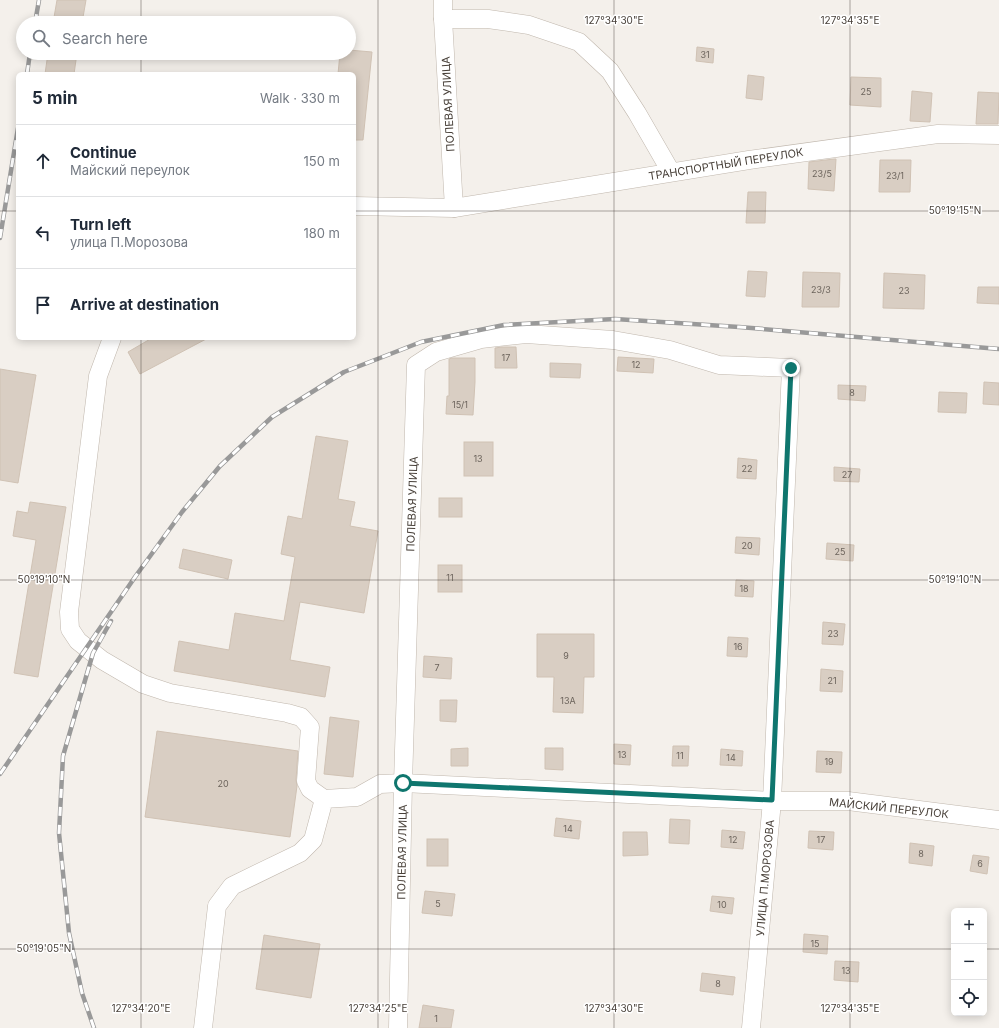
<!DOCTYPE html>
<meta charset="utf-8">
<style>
body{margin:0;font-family:Inter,sans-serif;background:#f2f2f3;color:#1f2937}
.controls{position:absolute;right:12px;bottom:12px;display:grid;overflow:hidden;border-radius:6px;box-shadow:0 2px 10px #0003}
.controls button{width:36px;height:36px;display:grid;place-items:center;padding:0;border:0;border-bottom:1px solid #e0e1e3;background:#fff;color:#1f2937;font:20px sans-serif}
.stop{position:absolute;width:12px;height:12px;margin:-9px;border:3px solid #0f766e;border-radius:50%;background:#fff}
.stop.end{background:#0f766e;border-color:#fff;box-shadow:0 1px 4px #0008}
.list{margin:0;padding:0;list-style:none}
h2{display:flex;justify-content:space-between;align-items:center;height:52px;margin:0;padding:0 16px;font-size:17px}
h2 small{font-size:13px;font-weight:400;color:#747a83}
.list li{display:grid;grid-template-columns:26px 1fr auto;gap:12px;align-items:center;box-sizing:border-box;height:72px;padding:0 16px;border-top:1px solid #e0e1e3}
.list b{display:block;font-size:15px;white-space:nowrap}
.list p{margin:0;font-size:13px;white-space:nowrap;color:#747a83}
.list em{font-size:13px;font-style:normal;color:#747a83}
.icon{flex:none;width:22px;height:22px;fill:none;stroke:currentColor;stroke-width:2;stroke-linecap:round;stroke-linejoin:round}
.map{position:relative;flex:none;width:999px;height:1028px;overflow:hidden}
.search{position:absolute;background:#fff;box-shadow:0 2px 10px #0003;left:16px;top:16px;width:340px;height:44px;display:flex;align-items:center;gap:10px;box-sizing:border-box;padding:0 14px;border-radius:22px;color:#747a83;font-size:15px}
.panel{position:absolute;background:#fff;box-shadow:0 2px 10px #0003;left:16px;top:72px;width:340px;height:268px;border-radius:6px}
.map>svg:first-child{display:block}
.building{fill:#d9cec3;stroke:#d0c2b4}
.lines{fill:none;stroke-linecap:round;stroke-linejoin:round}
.minor-casing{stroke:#c0b7ad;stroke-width:19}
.minor{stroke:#fff;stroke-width:18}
.rail-casing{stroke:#999;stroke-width:4.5}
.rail{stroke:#fff;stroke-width:3;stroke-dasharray:9;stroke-linecap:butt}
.route{stroke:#0f766e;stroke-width:5}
.ticks{fill:none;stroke:#484039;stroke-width:1;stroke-opacity:0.45}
.labels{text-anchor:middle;stroke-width:3;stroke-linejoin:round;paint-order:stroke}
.number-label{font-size:9px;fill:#6c645c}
.street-label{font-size:11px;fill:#484039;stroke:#fff}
.ticks-label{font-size:10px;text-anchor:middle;fill:#484039;stroke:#fff;stroke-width:3;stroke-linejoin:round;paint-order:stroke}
</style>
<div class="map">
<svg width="999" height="1028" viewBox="0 0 999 1028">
<rect width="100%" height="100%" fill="#f4f0eb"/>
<!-- building -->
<g class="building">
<path d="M57 0H86L82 23H53Z"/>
<path d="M697 47 714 49 713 63 696 61Z"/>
<path d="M349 50 372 52 363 140H354V74H338L340 53H349Z"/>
<path d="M48 53H77L74 74H45Z"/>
<path d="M748 75 764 77 762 100 746 98Z"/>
<path d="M851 77 881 78V107L850 105Z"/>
<path d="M912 91 932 93 930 122 910 121Z"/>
<path d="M978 92 999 93 998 124H976Z"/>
<path d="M834 159H836L834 191 808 189 809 162Z"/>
<path d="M880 160H911L910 192H879Z"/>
<path d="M748 192H766L765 223H746Z"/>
<path d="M748 271 767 272 765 297 746 296Z"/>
<path d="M803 272 840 273 839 307H802Z"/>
<path d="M884 273 925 275 924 309 883 308Z"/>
<path d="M978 287H999V304L977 303Z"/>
<path d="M152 338H208L140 374 128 352Z"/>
<path d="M502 347H516L517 368H495V348Z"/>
<path d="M618 357 654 359 653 373 617 371Z"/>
<path d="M452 358H475V382L473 415 446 414 447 396H449V359Z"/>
<path d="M550 363 581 364 580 378 550 377Z"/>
<path d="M0 369 36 375 18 483 0 480Z"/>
<path d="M984 382 999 383V405L983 404Z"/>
<path d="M838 385 866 386 865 401 838 399Z"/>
<path d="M939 392 967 393 966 413 938 412Z"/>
<path d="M316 436 348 441 338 499 355 502 350 526 378 531 364 613 300 602 290 660 330 667 325 697 174 671 179 641 229 650 235 613 284 621 295 557 281 554 288 516 302 519Z"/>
<rect x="464" y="442" width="29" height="34"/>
<path d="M738 458 757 460 756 479 737 478Z"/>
<path d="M834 467 860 469 859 482 834 481Z"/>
<rect x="439" y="498" width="23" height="19"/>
<path d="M30 502 66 507 38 677 14 673 36 540 13 536 17 511 28 513Z"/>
<path d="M736 537 760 538 759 555 735 553Z"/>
<path d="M827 543 854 545 853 561 826 559Z"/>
<path d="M183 549 232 560 228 579 179 568Z"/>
<rect x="438" y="565" width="24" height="27"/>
<path d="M736 580 754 581 753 597 735 596Z"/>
<path d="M823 622 845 624 843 645 822 644Z"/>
<path d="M537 634H594V677H584L583 713 553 712 554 677H537Z"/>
<path d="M728 637 748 638 747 657 727 656Z"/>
<path d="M424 656 452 658 451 679 423 677Z"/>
<path d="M821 669 843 671 842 692 820 691Z"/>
<path d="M440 700H457L456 722 440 721Z"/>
<path d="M330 717 359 721 353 777 324 774Z"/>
<path d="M157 731 298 751 296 780 297 786 290 837 145 817Z"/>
<path d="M614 744 631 745 630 765 614 764Z"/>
<path d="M673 746H689L688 766H672Z"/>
<path d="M468 748V766H451V749Z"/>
<path d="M545 748H563V770L545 769Z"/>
<path d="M721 749 743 751 742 766 720 765Z"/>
<path d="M817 751 842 752 841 773 816 772Z"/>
<path d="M556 818 581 821 579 839 554 836Z"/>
<path d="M670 819 690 820 689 844 669 843Z"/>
<path d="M722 830 745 832 743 849 721 847Z"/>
<path d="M809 831 834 832 833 850 808 848Z"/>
<path d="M623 832H647L648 855 623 856Z"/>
<rect x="427" y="839" width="21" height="27"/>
<path d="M910 843 934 846 932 866 909 863Z"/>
<path d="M973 855 989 857 987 874 970 871Z"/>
<path d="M425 891 455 894 452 916 422 913Z"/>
<path d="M712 896 734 898 732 914 710 911Z"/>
<path d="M804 934 828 936 827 954 803 952Z"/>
<path d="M264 935 320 944 311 998 256 989Z"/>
<path d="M835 961 859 962 858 982 834 980Z"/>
<path d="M702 973 735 977 733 995 700 991Z"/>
<path d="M423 1005 454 1010 451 1028H419Z"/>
</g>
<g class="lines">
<!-- minor casing -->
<g class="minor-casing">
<g id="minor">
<path d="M443 0V19L454 208"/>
<path d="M443 19H488L529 25 579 42 610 71 637 113 671 172"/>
<path d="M354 206 454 208 749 160 938 134 999 135"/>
<path d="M112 338 98 376 69 612 70 629 78 641 102 660 143 684 170 693 287 713 301 717 310 727 306 781 310 789 324 799"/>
<path d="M203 1028 217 906 232 886 300 853 313 840 324 799 357 797 380 784 403 783 772 801H848L999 820"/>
<path d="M398 1028 403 783 416 365 436 352 481 339 526 334 613 340 670 350 719 365 791 368 772 801 751 1028"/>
</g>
</g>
<!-- minor -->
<use href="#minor" class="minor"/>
<!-- rail casing -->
<g class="rail-casing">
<g id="rail">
<path d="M35 23 39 0"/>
<path d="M27 74 30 53"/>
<path d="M0 238 18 128"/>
<path d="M0 774 135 577 182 512 220 466 272 417 344 372 421 342 504 325 615 319 739 327 999 349"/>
<path d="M94 1028 82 993 69 933 59 833 63 756 93 653 111 621"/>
</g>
</g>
<!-- rail -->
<use href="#rail" class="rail"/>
</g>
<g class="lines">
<!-- route -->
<path class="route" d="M403 783 772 800 791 368"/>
</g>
<!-- ticks -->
<path class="ticks" d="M141 0V23M378 0V1028M614 0V1028M850 0V1028M141 53V74M0 211H18M354 211H999M141 338V1028M0 580H999M0 949H954M984 949H999"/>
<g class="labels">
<!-- number labels -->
<g class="number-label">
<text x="705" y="58">31</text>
<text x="866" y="95">25</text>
<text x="822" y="177">23/5</text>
<text x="895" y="179">23/1</text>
<text x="821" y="293">23/3</text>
<text x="904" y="294">23</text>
<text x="506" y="361">17</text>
<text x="636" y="368">12</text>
<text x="852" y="396">8</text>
<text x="460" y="408">15/1</text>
<text x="478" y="462">13</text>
<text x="747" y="472">22</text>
<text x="847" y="478">27</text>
<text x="747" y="549">20</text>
<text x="840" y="555">25</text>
<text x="450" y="581">11</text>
<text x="744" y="592">18</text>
<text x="833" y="637">23</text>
<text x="738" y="650">16</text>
<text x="566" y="659">9</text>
<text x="437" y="671">7</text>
<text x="832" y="684">21</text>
<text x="568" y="704">13А</text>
<text x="622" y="758">13</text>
<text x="680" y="759">11</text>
<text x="731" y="761">14</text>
<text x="829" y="765">19</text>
<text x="223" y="787">20</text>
<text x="568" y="832">14</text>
<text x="733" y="843">12</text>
<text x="821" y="843">17</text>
<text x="921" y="857">8</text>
<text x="980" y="867">6</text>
<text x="438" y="907">5</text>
<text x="722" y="908">10</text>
<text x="815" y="947">15</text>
<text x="846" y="974">13</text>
<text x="718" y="987">8</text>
<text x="436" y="1022">1</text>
</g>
<!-- street labels -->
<g class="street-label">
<text transform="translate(448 104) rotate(-93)" y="4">ПОЛЕВАЯ УЛИЦА</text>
<text transform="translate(726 164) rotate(-9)" y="4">ТРАНСПОРТНЫЙ ПЕРЕУЛОК</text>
<text transform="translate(412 504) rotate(-88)" y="4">ПОЛЕВАЯ УЛИЦА</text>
<text transform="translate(889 808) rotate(6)" y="4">МАЙСКИЙ ПЕРЕУЛОК</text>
<text transform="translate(402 852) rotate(-89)" y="4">ПОЛЕВАЯ УЛИЦА</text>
<text transform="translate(765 878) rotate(-85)" y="4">УЛИЦА П.МОРОЗОВА</text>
</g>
</g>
<g class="ticks-label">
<text x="614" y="24">127°34'30"E</text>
<text x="850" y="24">127°34'35"E</text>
<text x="955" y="214">50°19'15"N</text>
<text x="44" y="583">50°19'10"N</text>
<text x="955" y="583">50°19'10"N</text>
<text x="44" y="952">50°19'05"N</text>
<text x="141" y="1012">127°34'20"E</text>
<text x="378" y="1012">127°34'25"E</text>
<text x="614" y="1012">127°34'30"E</text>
<text x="850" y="1012">127°34'35"E</text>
</g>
</svg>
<div class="controls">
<button>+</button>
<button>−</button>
<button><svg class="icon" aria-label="locate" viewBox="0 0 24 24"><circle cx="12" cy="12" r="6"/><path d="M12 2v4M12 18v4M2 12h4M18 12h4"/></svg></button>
</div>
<div class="stop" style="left:403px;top:783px"></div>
<div class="stop end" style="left:791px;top:368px"></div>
<div class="search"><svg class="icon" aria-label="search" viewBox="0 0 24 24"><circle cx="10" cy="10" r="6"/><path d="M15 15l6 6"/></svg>Search here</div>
<section class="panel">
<h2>5 min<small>Walk · 330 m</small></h2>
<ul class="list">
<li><svg class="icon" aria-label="ahead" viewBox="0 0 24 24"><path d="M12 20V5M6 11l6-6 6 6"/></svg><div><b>Continue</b><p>Майский переулок</p></div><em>150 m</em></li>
<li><svg class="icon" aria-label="left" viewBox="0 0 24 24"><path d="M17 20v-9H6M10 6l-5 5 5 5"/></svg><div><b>Turn left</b><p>улица П.Морозова</p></div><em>180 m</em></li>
<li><svg class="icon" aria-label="arrive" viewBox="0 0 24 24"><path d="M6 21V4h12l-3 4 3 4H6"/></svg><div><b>Arrive at destination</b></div></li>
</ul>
</section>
</div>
